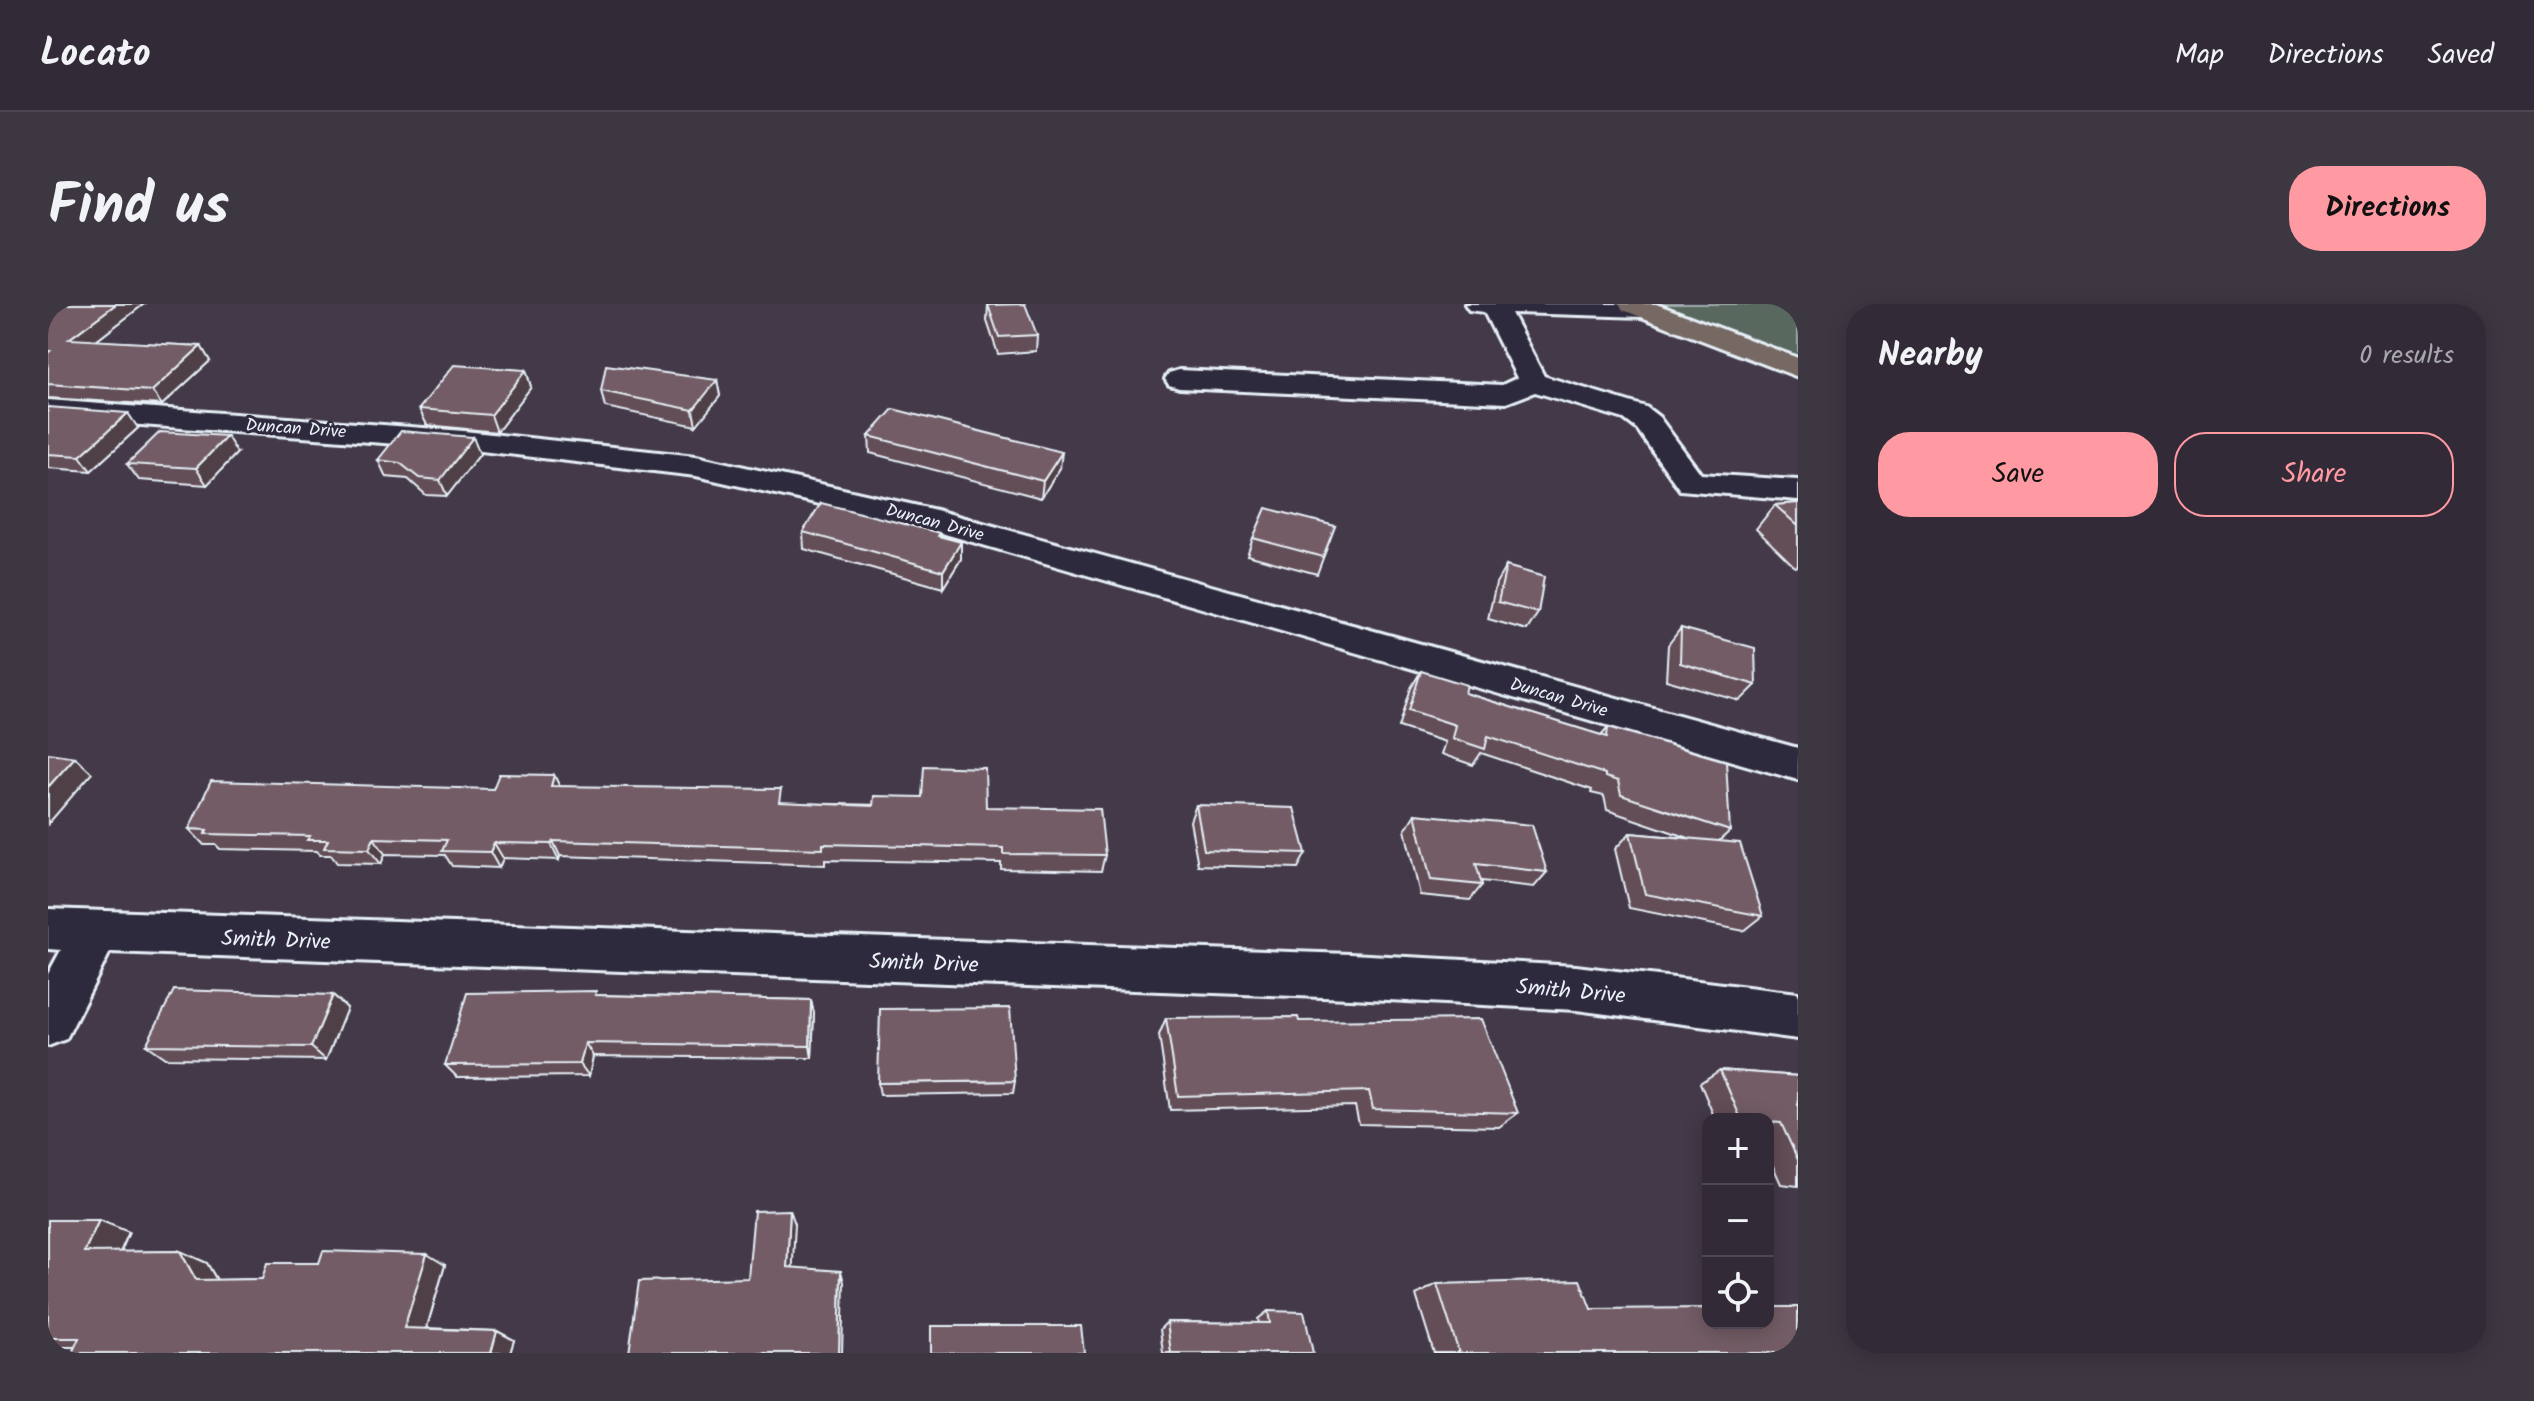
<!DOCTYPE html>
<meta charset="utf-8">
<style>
body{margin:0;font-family:Kalam,sans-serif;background:#3d3742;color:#f1f3f6}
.controls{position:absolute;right:24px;bottom:24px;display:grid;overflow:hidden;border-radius:16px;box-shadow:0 4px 20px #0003}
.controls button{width:72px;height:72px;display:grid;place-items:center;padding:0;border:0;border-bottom:2px solid #4d4752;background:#322b37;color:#f1f3f6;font:40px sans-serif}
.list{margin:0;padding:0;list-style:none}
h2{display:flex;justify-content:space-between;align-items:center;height:104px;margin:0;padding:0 32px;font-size:34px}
h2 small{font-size:26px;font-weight:400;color:#a8a7ad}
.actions{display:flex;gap:16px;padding:24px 32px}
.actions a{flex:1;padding:18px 0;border:2px solid #ff9aa2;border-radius:32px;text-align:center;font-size:28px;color:#ff9aa2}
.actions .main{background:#ff9aa2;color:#111}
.icon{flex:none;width:44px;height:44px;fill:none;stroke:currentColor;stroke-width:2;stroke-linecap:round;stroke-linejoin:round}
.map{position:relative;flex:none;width:1750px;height:1049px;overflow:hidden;border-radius:32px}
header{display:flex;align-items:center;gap:48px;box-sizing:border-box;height:112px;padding:0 40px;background:#322b37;border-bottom:2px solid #4d4752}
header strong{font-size:38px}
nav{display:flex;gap:44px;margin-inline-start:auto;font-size:28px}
.intro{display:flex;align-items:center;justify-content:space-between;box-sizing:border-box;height:192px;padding:0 48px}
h1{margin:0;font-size:56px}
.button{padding:20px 36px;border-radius:32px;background:#ff9aa2;color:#111;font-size:28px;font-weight:700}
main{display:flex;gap:48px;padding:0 48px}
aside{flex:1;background:#322b37;border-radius:32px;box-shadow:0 4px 20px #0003}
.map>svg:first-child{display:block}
.green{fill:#59675e;stroke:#a0acab;stroke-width:2}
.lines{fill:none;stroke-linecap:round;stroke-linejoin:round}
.minor-casing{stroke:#e8f1f8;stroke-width:6}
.major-casing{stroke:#e8f1f8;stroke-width:6}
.minor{fill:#2f2a3d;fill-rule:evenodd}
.major{fill:#766964;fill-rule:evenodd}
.wall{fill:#634e57;stroke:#e8f1f8;stroke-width:2}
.shaded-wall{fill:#504047;stroke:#e8f1f8;stroke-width:2}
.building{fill:#735b65;stroke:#e8f1f8;stroke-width:2}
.labels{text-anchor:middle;stroke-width:6;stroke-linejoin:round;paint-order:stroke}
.far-street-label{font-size:18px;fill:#e8f1f8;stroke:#2f2a3d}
.street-label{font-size:22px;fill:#e8f1f8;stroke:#2f2a3d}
</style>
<header>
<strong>Locato</strong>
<nav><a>Map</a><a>Directions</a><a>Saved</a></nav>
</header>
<div class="intro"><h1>Find us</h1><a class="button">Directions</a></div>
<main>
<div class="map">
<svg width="1750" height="1049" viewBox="0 0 1750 1049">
<rect width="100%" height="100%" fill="#433949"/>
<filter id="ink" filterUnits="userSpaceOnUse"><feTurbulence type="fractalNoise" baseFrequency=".0125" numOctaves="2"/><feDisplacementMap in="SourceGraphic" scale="16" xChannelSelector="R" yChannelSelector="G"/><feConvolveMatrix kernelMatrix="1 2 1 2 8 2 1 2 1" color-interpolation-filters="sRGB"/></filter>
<g filter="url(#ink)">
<!-- green -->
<path class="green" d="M1584 0H1750V64Z"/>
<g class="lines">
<!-- minor casing -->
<g class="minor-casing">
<g id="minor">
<path d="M1417 0H1606L1609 5 1605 11 1596 13 1463 9 1496 72 1598 103 1611 113 1653 170 1750 176V196L1632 186 1589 125 1576 115 1487 88 1458 99 1131 84 1121 81 1117 75 1121 69 1131 66 1454 81 1469 74 1436 8 1421 6Z"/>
<path d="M0 96 416 127 648 152 888 206 1750 444V476L869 222 648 172 416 145 0 114Z"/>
<path d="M0 605 1302 650 1528 662 1750 689V735L1528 706 1302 694 62 648 18 735 0 742V670L13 646 0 645Z"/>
</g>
</g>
<!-- major casing -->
<g class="major-casing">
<path id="major" d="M1571 0H1608L1750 54V73L1575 6Z"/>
</g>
<!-- minor -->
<use href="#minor" class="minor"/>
<!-- major -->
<use href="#major" class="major"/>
</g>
<!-- wall -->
<g class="wall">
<path d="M0 0H96L48 37 153 42 162 57 114 101 0 94Z"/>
<path d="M940 1 989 31 988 47 950 50 939 17Z"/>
<path d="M478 66 483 83 449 128 379 121 371 105Z"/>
<path d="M669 76 672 92 648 122 557 103 553 87Z"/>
<path d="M0 103 90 124 43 167 0 164Z"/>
<path d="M821 132 1012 164 993 194 822 149Z"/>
<path d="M425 133 432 150 399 192 378 191 360 175 338 173 330 156Z"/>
<path d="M189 149 159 181 91 176 79 160Z"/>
<path d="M1750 199V262L1747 263 1708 225 1727 201Z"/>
<path d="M1287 222 1269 270 1199 251 1205 234Z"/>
<path d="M755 228 892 232 913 238V255L895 284 756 245Z"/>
<path d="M1458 262 1490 309 1479 326 1440 315 1448 279Z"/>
<path d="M1633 324 1708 381 1692 397 1618 376 1620 341Z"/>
<path d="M1373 367 1417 389 1553 431 1560 423 1682 527 1671 537 1715 612 1696 627 1581 604 1567 545 1582 529 1641 534 1559 506 1556 492 1543 489 1544 486 1433 449 1425 461 1393 450 1397 438 1351 423 1363 384Z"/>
<path d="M506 471 511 482 735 499 938 503 1057 551 1053 567 953 565V559L777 556V561L512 552 511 556 455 554 451 564 404 562 397 551 337 550 333 560 289 559 283 551H272L269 547 172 545 168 541H156L141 525 445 485Z"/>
<path d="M1148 501 1258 549 1250 564 1150 561 1142 517Z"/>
<path d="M1367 510 1499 568 1486 583 1433 577 1434 581 1422 596 1372 591 1357 526Z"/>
<path d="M285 691 299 704 278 756 117 754 98 741Z"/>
<path d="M550 691 763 696 766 709 764 754 545 752 541 772 409 773 397 761Z"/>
<path d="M1118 714 1251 717 1470 809 1451 823 1311 820 1307 802 1122 806 1111 731Z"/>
<path d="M1672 766 1750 772V882L1733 880 1720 851V815H1667L1652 779Z"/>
<path d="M967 777 965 789 832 791 830 779Z"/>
<path d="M0 916 81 928 73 948 132 947 159 959 169 976 214 975 397 961 379 1024 449 1027 466 1036 462 1049H24L27 1043H0Z"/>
<path d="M1389 980 1543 1005 1750 1049H1386L1368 991Z"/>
<path d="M1220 1007 1265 1049H1115L1112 1025 1119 1018 1211 1019 1210 1015Z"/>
</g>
<!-- shaded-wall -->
<g class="shaded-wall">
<path d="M68 0H96L31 50 21 35Z"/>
<path d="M153 42 162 57 114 101 104 87Z"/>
<path d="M478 66 483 83 449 128 443 111Z"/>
<path d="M669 76 672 92 648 122 645 106Z"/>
<path d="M80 109 90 124 43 167 32 152Z"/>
<path d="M179 132 189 149 159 181 148 164Z"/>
<path d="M425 133 432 150 399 192 392 176Z"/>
<path d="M1014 148 1012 164 993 194 995 177Z"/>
<path d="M913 238V255L895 284V267Z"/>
<path d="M27 453 44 469 0 520V483Z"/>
<path d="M506 471 514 487 503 482Z"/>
<path d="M326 534 337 550 333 560 321 545Z"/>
<path d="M505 537 512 552 511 556 503 540Z"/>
<path d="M446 539 455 554 451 564 442 548Z"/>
<path d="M285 691 299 704 278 756 263 743Z"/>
<path d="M763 696 766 709 764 754 762 742Z"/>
<path d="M537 739 545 752 541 772 532 760Z"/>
<path d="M742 906 747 920 744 975 739 963Z"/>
<path d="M51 916 81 928 67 960 36 948Z"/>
<path d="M132 947 159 959 175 987 148 976Z"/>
<path d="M379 950 397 961 376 1033 356 1024Z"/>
<path d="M793 967 796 978 794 1049H791Z"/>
<path d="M449 1027 466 1036 462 1049H443Z"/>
</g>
<!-- building -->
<g class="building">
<path d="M0 0H68L21 35 153 42 104 87 0 80V49L2 47H0Z"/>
<path d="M977 0 989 31 951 33 940 1Z"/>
<path d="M406 61 478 66 443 111 371 105Z"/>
<path d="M558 61 669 76 645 106 553 87Z"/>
<path d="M0 103 80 109 32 152 0 150Z"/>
<path d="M845 105 1014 148 995 177 821 132Z"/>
<path d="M353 127 425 133 392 176 371 174 352 159 330 156Z"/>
<path d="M112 128 179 132 148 164 79 160Z"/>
<path d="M773 199 892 229 890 232 913 238 895 267 755 228Z"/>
<path d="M1750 199V222L1727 201Z"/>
<path d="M1218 204 1287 222 1275 253 1205 234Z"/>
<path d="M1458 262 1496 273 1490 309 1450 298Z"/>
<path d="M1633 324 1707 344 1708 381 1632 359Z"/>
<path d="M1373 367 1419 381 1417 389 1559 433 1560 423 1678 457 1682 527 1573 491 1570 477 1557 473V470L1440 432 1437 445 1404 434 1407 421 1361 406Z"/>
<path d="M0 449 27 453 0 483Z"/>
<path d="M876 462 937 464 938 503 1052 505 1057 551 955 550V544L775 540V545L505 537 503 540 446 539 442 548 394 547 399 536 326 534 321 545 276 544 280 536H259L262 532 157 530 159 526 141 525 163 477 445 485 451 470 506 471 503 482 733 485 731 498 825 502 826 492 874 493Z"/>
<path d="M1148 501 1246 504 1258 549 1156 546Z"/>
<path d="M1367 510 1484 521 1499 568 1428 560 1434 581 1383 576Z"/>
<path d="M1582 529 1692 539 1715 612 1597 590Z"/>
<path d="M126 686 285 691 263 743 98 741Z"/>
<path d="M548 687 547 691 763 696 762 742 537 739 532 760 397 761 419 689Z"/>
<path d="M962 704 967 777 830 779 832 705Z"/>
<path d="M1250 713 1251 717 1433 715 1470 809 1325 805 1321 787 1130 792 1118 714Z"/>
<path d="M1672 766 1750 772V856L1733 819 1720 818V815H1693Z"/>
<path d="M742 906 739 963 793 967 791 1049H581L591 977 700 974 706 907Z"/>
<path d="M0 916H51L36 948 132 947 148 976 214 975 219 959H271L275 947 379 950 356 1024 449 1027 443 1049H24L31 1034H0Z"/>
<path d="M1532 976 1543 1005 1660 1004V1019H1720V1003H1750V1049H1411L1389 980Z"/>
<path d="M1220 1007 1256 1008 1265 1049H1123L1119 1018 1222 1019Z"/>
<path d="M883 1022H1033L1036 1049H883Z"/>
</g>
</g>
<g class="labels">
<!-- far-street labels -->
<g class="far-street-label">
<text transform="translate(248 124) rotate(4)" y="6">Duncan Drive</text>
<text transform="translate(887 218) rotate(15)" y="6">Duncan Drive</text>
<text transform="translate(1511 393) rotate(16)" y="6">Duncan Drive</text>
</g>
<!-- street labels -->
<g class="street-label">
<text transform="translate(228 635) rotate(2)" y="8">Smith Drive</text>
<text transform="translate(876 658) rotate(2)" y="8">Smith Drive</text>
<text transform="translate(1523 686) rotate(5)" y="8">Smith Drive</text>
</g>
</g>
</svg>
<div class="controls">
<button>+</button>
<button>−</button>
<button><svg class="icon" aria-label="locate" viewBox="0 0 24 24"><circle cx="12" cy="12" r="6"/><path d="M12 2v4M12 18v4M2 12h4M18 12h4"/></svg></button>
</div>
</div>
<aside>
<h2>Nearby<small>0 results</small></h2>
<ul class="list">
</ul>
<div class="actions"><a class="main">Save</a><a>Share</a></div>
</aside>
</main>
